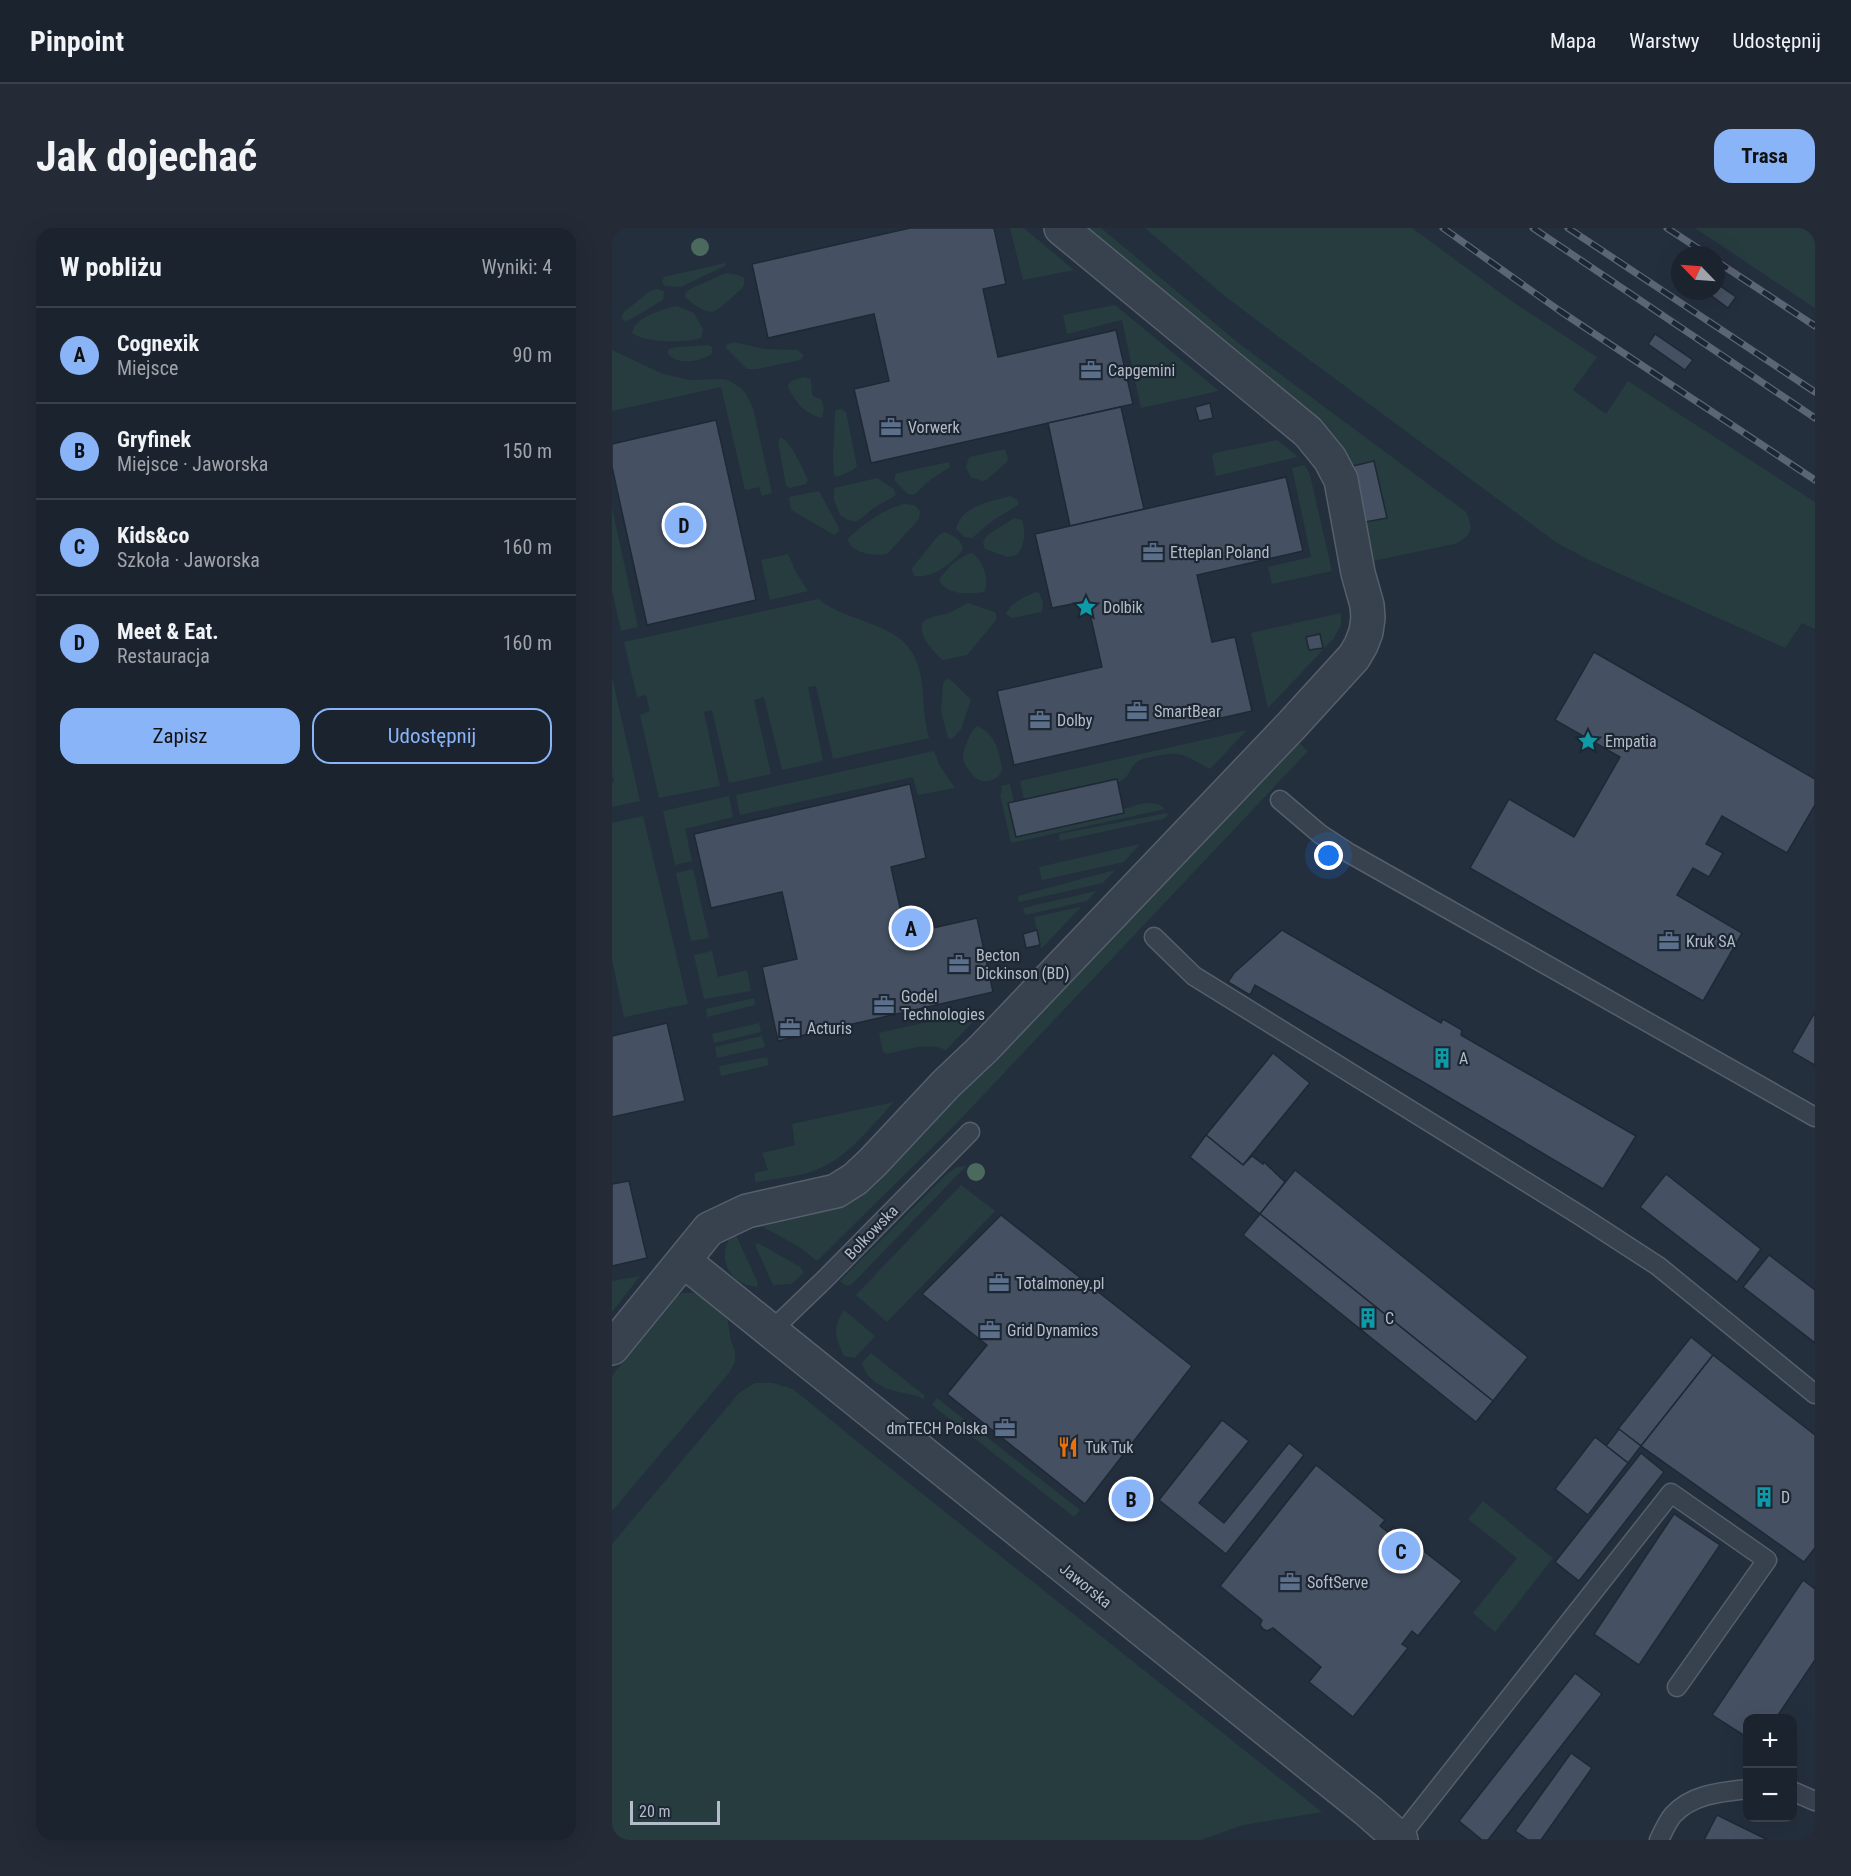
<!DOCTYPE html>
<html lang="pl">
<meta charset="utf-8">
<style>
body{margin:0;font-family:"Roboto Condensed",sans-serif;background:#242b36;color:#f1f3f6}
.controls{position:absolute;right:18px;bottom:18px;display:grid;overflow:hidden;border-radius:12px;box-shadow:0 6px 24px #0002}
.controls button{width:54px;height:54px;display:grid;place-items:center;padding:0;border:0;border-bottom:2px solid #39404a;background:#1b232e;color:#f1f3f6;font:30px sans-serif}
.compass{position:absolute;left:1059px;top:18px;width:54px;height:54px;border-radius:50%;background:#1b232e;box-shadow:0 6px 24px #0002;rotate:295deg}
.scale{position:absolute;left:18px;bottom:15px;width:90px;box-sizing:border-box;padding-left:6px;border:3px solid #b4bcc9;border-top:0;font-size:16px;line-height:21px;white-space:nowrap;color:#b4bcc9;-webkit-text-stroke:4px #1d2633;paint-order:stroke}
.you{position:absolute;left:717px;top:628px;width:21px;height:21px;margin:-15px;border:4px solid #fff;border-radius:50%;background:#1a73e8;box-shadow:0 0 0 9px #1a73e833}
.badge{display:grid;place-items:center;width:39px;height:39px;border-radius:50%;background:#8ab4f8;color:#111;font-size:20px;font-weight:700}
.pin{position:absolute;translate:-50% -50%;border:3px solid #fff;box-shadow:0 2px 6px #0006}
.list{margin:0;padding:0;list-style:none}
h2{display:flex;justify-content:space-between;align-items:center;height:78px;margin:0;padding:0 24px;font-size:26px}
h2 small{font-size:20px;font-weight:400;color:#a0a4aa}
.list li{display:grid;grid-template-columns:39px 1fr auto;gap:18px;align-items:center;box-sizing:border-box;height:96px;padding:0 24px;border-top:2px solid #39404a}
.list b{display:block;font-size:22px;white-space:nowrap}
.list p{margin:0;font-size:20px;white-space:nowrap;color:#a0a4aa}
.list em{font-size:20px;font-style:normal;color:#a0a4aa}
.actions{display:flex;gap:12px;padding:18px 24px}
.actions a{flex:1;padding:14px 0;border:2px solid #8ab4f8;border-radius:18px;text-align:center;font-size:21px;color:#8ab4f8}
.actions .main{background:#8ab4f8;color:#111}
.map{position:relative;flex:none;width:1203px;height:1612px;overflow:hidden;border-radius:18px}
header{display:flex;align-items:center;gap:36px;box-sizing:border-box;height:84px;padding:0 30px;background:#1b232e;border-bottom:2px solid #39404a}
header strong{font-size:28px}
nav{display:flex;gap:33px;margin-inline-start:auto;font-size:21px}
.intro{display:flex;align-items:center;justify-content:space-between;box-sizing:border-box;height:144px;padding:0 36px}
h1{margin:0;font-size:42px}
.button{padding:15px 27px;border-radius:18px;background:#8ab4f8;color:#111;font-size:21px;font-weight:700}
main{display:flex;gap:36px;padding:0 36px}
aside{flex:1;background:#1b232e;border-radius:18px;box-shadow:0 6px 24px #0002}
.map>svg:first-child{display:block}
.green{fill:#263c3f}
.building{fill:#455162;stroke:#1f2835;stroke-width:1.5}
.lines{fill:none;stroke-linecap:round;stroke-linejoin:round}
.lane-casing{stroke:#565f6c;stroke-width:21}
.street-casing{stroke:#565f6c;stroke-width:36}
.lane{stroke:#38414e;stroke-width:18}
.street{stroke:#38414e;stroke-width:33}
.rail-casing{stroke:#5a6575;stroke-width:7}
.rail{stroke:#1d2633;stroke-width:4.5;stroke-dasharray:14;stroke-linecap:butt}
.tree{fill:#4b6a5d}
.labels{text-anchor:middle;stroke-width:4.5;stroke-linejoin:round;paint-order:stroke}
.poi-label{font-size:16px;fill:#b4bcc9;stroke:#1d2633;text-anchor:start}
.street-label{font-size:16px;fill:#b4bcc9;stroke:#1d2633}
</style>
<header>
<strong>Pinpoint</strong>
<nav><a>Mapa</a><a>Warstwy</a><a>Udostępnij</a></nav>
</header>
<div class="intro"><h1>Jak dojechać</h1><a class="button">Trasa</a></div>
<main>
<aside>
<h2>W pobliżu<small>Wyniki: 4</small></h2>
<ul class="list">
<li><span class="badge">A</span><div><b>Cognexik</b><p>Miejsce</p></div><em>90 m</em></li>
<li><span class="badge">B</span><div><b>Gryfinek</b><p>Miejsce · Jaworska</p></div><em>150 m</em></li>
<li><span class="badge">C</span><div><b>Kids&amp;co</b><p>Szkoła · Jaworska</p></div><em>160 m</em></li>
<li><span class="badge">D</span><div><b>Meet &amp; Eat.</b><p>Restauracja</p></div><em>160 m</em></li>
</ul>
<div class="actions"><a class="main">Zapisz</a><a>Udostępnij</a></div>
</aside>
<div class="map">
<svg width="1203" height="1612" viewBox="0 0 1203 1612">
<rect width="100%" height="100%" fill="#242f3e"/>
<!-- green -->
<g class="green">
<path d="M398 0H412L462 42 411 52Z"/>
<path d="M470 0H489L629 117 854 284C862 302 860 308 842 316L756 334 753 294 775 290 762 234 735 239Z"/>
<path d="M533 0H800L901 74 985 129 961 162 994 186 1016 153 1203 274V401L1190 395 1173 420 975 331 945 315 676 116 614 69Z"/>
<path d="M1083 0H1203V80Z"/>
<path d="M113 35V38L68 59 53 58 50 54 52 49Z"/>
<path d="M114 45 127 47 132 50C132 55 133 56 130 60 126 64 105 84 100 84 91 84 80 75 74 70L73 66 76 62Z"/>
<path d="M45 61 52 63 51 72 19 91 14 93 10 91V87L12 84 38 63Z"/>
<path d="M503 77 607 163 529 180 510 92 455 106 451 87Z"/>
<path d="M65 78 82 85 91 102 89 110C73 115 32 115 20 105 22 89 51 81 65 78Z"/>
<path d="M122 114 152 121 185 122 192 127 188 132 145 141H135L115 121 114 117Z"/>
<path d="M96 117 100 119V126C88 134 65 138 55 125L57 121C68 117 83 119 96 117Z"/>
<path d="M0 122 51 146 78 152 108 151 116 152 129 160 134 166 141 180 160 265 150 268 147 259 133 262 109 159 0 183Z"/>
<path d="M193 149 199 151 200 167C202 169 205 170 208 171 213 174 212 185 210 190 193 186 183 174 176 159 178 151 185 151 193 149Z"/>
<path d="M229 181 234 184 245 238 241 242 225 249 222 247 221 231 223 185 224 182Z"/>
<path d="M168 209C180 214 190 240 196 252L194 256 177 260 174 257 166 214Z"/>
<path d="M665 212 686 229 604 248 600 228 603 225Z"/>
<path d="M393 221 396 231 395 234 374 252 370 253 359 249 354 239 357 229Z"/>
<path d="M337 234 338 239 318 252 302 267 296 266 283 253V247L286 245Z"/>
<path d="M693 237 698 247 720 343 660 356 656 339 699 329 680 240Z"/>
<path d="M265 250 282 261 284 267C277 272 269 275 262 280 248 290 246 300 228 287L222 272V260Z"/>
<path d="M207 263 227 300V303L222 307 179 282 177 269Z"/>
<path d="M398 268 406 272V277L380 293 360 310 352 309 344 301C350 277 378 274 398 268Z"/>
<path d="M292 276 302 277 308 283 307 291 275 326C262 328 239 326 236 311 250 296 272 281 292 276Z"/>
<path d="M0 280 26 399 9 403 0 362Z"/>
<path d="M402 290 410 292C414 306 413 315 405 327L396 329 373 321 371 316 373 310 377 306Z"/>
<path d="M332 304C341 307 350 312 351 322 341 334 321 351 303 348L301 345 300 340 326 308Z"/>
<path d="M360 325C371 332 378 353 372 364 356 366 338 368 327 353 331 343 349 327 360 325Z"/>
<path d="M176 326 184 344 196 363 158 372 149 332Z"/>
<path d="M424 364 427 365C430 371 433 378 429 384L400 390 394 386C399 374 413 369 424 364Z"/>
<path d="M206 371C238 397 291 392 306 437 314 461 309 486 317 510L221 531 204 458 196 459 211 533 170 542 152 469 142 472 159 546 117 555 100 482 92 484 108 558 47 570 28 487 38 483 34 467 25 469 12 414Z"/>
<path d="M356 375 383 384 385 391 355 427 331 432C323 426 302 403 312 393 319 387 331 388 339 384 345 382 350 377 356 375Z"/>
<path d="M729 385V397L722 410 656 480 639 405Z"/>
<path d="M0 449 28 573 0 579V555L2 554 0 545Z"/>
<path d="M336 451 340 453 359 472 349 501 340 511 336 510 329 483 331 456 333 452Z"/>
<path d="M365 498C383 505 387 523 390 541 389 550 376 556 367 552 361 549 350 535 351 529 351 524 353 518 355 514 357 508 360 502 365 498Z"/>
<path d="M635 502 598 541C574 529 572 522 544 528 538 530 530 530 525 534 516 541 519 549 506 554L505 551 412 571 408 553Z"/>
<path d="M680 508 696 523 342 898 205 1033 187 1019 151 999 148 995 207 982Z"/>
<path d="M322 523 328 538 343 560 306 567 301 549 128 587 124 567Z"/>
<path d="M398 556 402 574 396 576 404 609 512 585V581C526 577 541 570 553 581L399 615 388 566 390 564 389 558Z"/>
<path d="M117 568 121 589 73 601 80 633 63 637 51 583Z"/>
<path d="M555 585 556 587 551 591 448 613 447 606Z"/>
<path d="M31 588 76 776 12 789 0 731V595Z"/>
<path d="M528 616 512 634 430 652 427 639Z"/>
<path d="M81 641 97 710 79 713 64 645Z"/>
<path d="M503 642 491 655 407 674 406 668Z"/>
<path d="M484 663 475 673 413 687 411 680Z"/>
<path d="M469 679 429 721 422 689Z"/>
<path d="M100 723 106 749 135 742 139 763 92 771 82 727Z"/>
<path d="M142 770 143 777 95 789 94 781Z"/>
<path d="M373 781 334 822C315 814 294 822 275 826L271 824 267 805Z"/>
<path d="M147 795 149 804 102 815 100 806Z"/>
<path d="M150 808 153 819 105 830 103 819Z"/>
<path d="M155 829 157 837 109 848 107 838Z"/>
<path d="M282 874C259 898 236 930 204 942 185 949 163 951 143 954V945L156 942 150 925 183 917 180 896Z"/>
<path d="M354 938 241 1055C236 1059 233 1058 228 1053L335 946 345 939Z"/>
<path d="M349 957 383 983 275 1094 244 1067Z"/>
<path d="M120 1006 124 1007 146 1055 145 1059C116 1056 104 1029 120 1006Z"/>
<path d="M146 1015 188 1039 192 1045 179 1056 161 1057 143 1017Z"/>
<path d="M28 1048 0 1084V1053Z"/>
<path d="M71 1065H86L112 1083 116 1094 119 1113 123 1123V1134L117 1145 0 1283V1148L44 1091 63 1068Z"/>
<path d="M232 1082 263 1108 243 1130 232 1128C223 1109 220 1100 232 1082Z"/>
<path d="M259 1125 313 1168 311 1171 306 1168C283 1163 258 1161 250 1135Z"/>
<path d="M143 1155H161L181 1161 268 1232 710 1584 631 1597 589 1612H0V1316L127 1165Z"/>
<path d="M325 1170 468 1282 462 1289 320 1177Z"/>
<path d="M871 1273 941 1330 883 1404 861 1385 905 1330 856 1291Z"/>
</g>
<!-- building -->
<g class="building">
<path d="M298 0H382L394 56 371 61 386 129 504 102 521 176 259 235 242 161 277 153 262 86 156 110 140 36Z"/>
<path d="M1104 55 1124 69 1116 80 1093 63H1104Z"/>
<path d="M1043 106 1081 132 1073 142 1036 116Z"/>
<path d="M598 175 601 190 587 193 583 179Z"/>
<path d="M509 179 532 281 458 298 436 195Z"/>
<path d="M104 192 144 372 35 397 0 239V216Z"/>
<path d="M762 233 775 290 753 294 741 238Z"/>
<path d="M674 249 691 323 585 347 600 414 623 409 640 483 402 537 385 463 490 439 475 373 440 380 423 306Z"/>
<path d="M708 406 711 420 697 422 694 409Z"/>
<path d="M982 424 1203 551V577L1175 625 1110 588 1094 616 1111 625 1097 649 1081 640 1065 667 1130 705 1091 773 858 640 897 571 962 609 984 571 1008 529 943 492Z"/>
<path d="M505 551 512 585 404 609 396 575Z"/>
<path d="M298 556 314 630 279 639 294 706 365 690 381 764 166 813 150 739 185 731 170 664 99 680 82 606Z"/>
<path d="M425 702 428 717 414 720 411 706Z"/>
<path d="M670 702 829 795 831 791 850 802 849 807 1024 908 991 961 811 854 643 757 638 767 616 754 622 745Z"/>
<path d="M1203 784V837L1180 824Z"/>
<path d="M55 795 73 873 0 889V808Z"/>
<path d="M661 825 698 855 631 937 594 907Z"/>
<path d="M594 907 631 937 640 928 651 936 652 934 673 954 648 986 578 929Z"/>
<path d="M683 942 916 1129 881 1173 648 986Z"/>
<path d="M1054 946 1149 1021 1125 1054 1028 979Z"/>
<path d="M17 953 35 1030 0 1038V956Z"/>
<path d="M648 986 881 1173 864 1194 631 1007Z"/>
<path d="M389 987 580 1138 473 1276 335 1166 375 1117 310 1066Z"/>
<path d="M1157 1027 1203 1062V1115L1131 1059Z"/>
<path d="M1079 1109 1101 1127 1029 1218 1006 1201Z"/>
<path d="M1101 1127 1203 1207V1320L1192 1334 1029 1218Z"/>
<path d="M610 1192 637 1213 587 1275 612 1295 677 1215 692 1227 614 1326 547 1272Z"/>
<path d="M1007 1201 1029 1218 1016 1235 994 1218Z"/>
<path d="M983 1209 1016 1235 976 1287 943 1261Z"/>
<path d="M1029 1225 1052 1244 967 1353 943 1334Z"/>
<path d="M704 1237 773 1292 768 1298 777 1305 781 1299 850 1353 806 1408 800 1403 790 1416 796 1420 741 1489 697 1454 709 1439 661 1400 655 1403 651 1401 648 1397 650 1392 608 1358Z"/>
<path d="M1062 1286 1108 1317 1027 1437 982 1406Z"/>
<path d="M1191 1352 1203 1361V1432L1164 1490H1136V1510L1100 1487Z"/>
<path d="M963 1445 990 1466 876 1612H870L847 1593Z"/>
<path d="M959 1525 980 1540 929 1612H916L903 1603Z"/>
<path d="M1105 1587 1156 1612H1092Z"/>
</g>
<g class="lines">
<!-- lane casing -->
<g class="lane-casing">
<g id="lane">
<path d="M668 572 708 606 737 625 1203 889"/>
<path d="M542 709 582 748 969 988 1046 1038 1203 1166"/>
<path d="M159 1103 213 1051 358 904"/>
<path d="M1180 1563 1203 1573"/>
<path d="M787 1610 1059 1265 1155 1332 1065 1459"/>
<path d="M1047 1612C1051 1604 1055 1594 1061 1587 1080 1566 1109 1564 1136 1561"/>
</g>
</g>
<!-- street casing -->
<g class="street-casing">
<g id="street">
<path d="M72 1033 756 1583 789 1612"/>
<path d="M0 1120 97 1001 135 983 224 963 243 951 261 934 334 856 372 820 679 498 742 429 749 417 754 404 756 390 755 377 746 345 729 252 718 231 696 204 449 0"/>
</g>
</g>
<!-- lane -->
<use href="#lane" class="lane"/>
<!-- street -->
<use href="#street" class="street"/>
<!-- rail casing -->
<g class="rail-casing">
<g id="rail">
<path d="M831 0 948 83 1203 252"/>
<path d="M921 0 1203 190"/>
<path d="M956 0 1203 164"/>
<path d="M1055 0 1096 27"/>
<path d="M1104 33 1203 98"/>
</g>
</g>
<!-- rail -->
<use href="#rail" class="rail"/>
</g>
<!-- trees -->
<g class="tree">
<circle cx="88" cy="19" r="9"/>
<circle cx="364" cy="944" r="9"/>
</g>
<!-- icons -->
<defs>
<g id="office-bare" transform="scale(1.62)"><path d="M-6-3h4V-5.5h4V-3h4V5H-6ZM-1-4.5V-3h2v-1.5ZM-6 0V1H6V0Z" fill="#5c6f8a" stroke="#1d2633" stroke-width="2.5" paint-order="stroke"/></g>
<g id="sight-bare" transform="scale(1.62)"><path d="M0-6L1.8-2.2L6-1.7L2.9 1.2L3.7 5.4L0 3.3L-3.7 5.4L-2.9 1.2L-6-1.7L-1.8-2.2Z" fill="#0f9aa8" stroke="#1d2633" stroke-width="2.5" paint-order="stroke"/></g>
<g id="building-bare" transform="scale(1.62)"><path d="M-4-6H4V6H1V3H-1V6H-4ZM-2.5-4.3h1.7v1.8h-1.7ZM.8-4.3h1.7v1.8H.8ZM-2.5-1h1.7V.8h-1.7ZM.8-1h1.7V.8H.8Z" fill="#0f9aa8" stroke="#1d2633" stroke-width="2.5" paint-order="stroke"/></g>
<g id="restaurant-bare" transform="scale(1.62)"><path d="M-5-6h1v4h1v-4h1v4h1v-4h1v5L-1.5 .5V6h-2V.5L-5-1ZM5-6V6H3V1.5H1.5Q1.5-4 5-6Z" fill="#e8710a" stroke="#1d2633" stroke-width="2.5" paint-order="stroke"/></g>
</defs>
<g fill-rule="evenodd">
<use href="#office-bare" x="479" y="142"/>
<use href="#office-bare" x="279" y="199"/>
<use href="#office-bare" x="541" y="324"/>
<use href="#sight-bare" x="474" y="379"/>
<use href="#office-bare" x="525" y="483"/>
<use href="#office-bare" x="428" y="492"/>
<use href="#sight-bare" x="976" y="513"/>
<use href="#office-bare" x="1057" y="713"/>
<use href="#office-bare" x="347" y="736"/>
<use href="#office-bare" x="272" y="777"/>
<use href="#office-bare" x="178" y="800"/>
<use href="#building-bare" x="830" y="830"/>
<use href="#office-bare" x="387" y="1055"/>
<use href="#building-bare" x="756" y="1090"/>
<use href="#office-bare" x="378" y="1102"/>
<use href="#office-bare" x="393" y="1200"/>
<use href="#restaurant-bare" x="456" y="1219"/>
<use href="#building-bare" x="1152" y="1269"/>
<use href="#office-bare" x="678" y="1354"/>
</g>
<g class="labels">
<!-- poi labels -->
<g class="poi-label">
<text x="496" y="148">Capgemini</text>
<text x="296" y="205">Vorwerk</text>
<text x="558" y="330">Etteplan Poland</text>
<text x="491" y="385">Dolbik</text>
<text x="542" y="489">SmartBear</text>
<text x="445" y="498">Dolby</text>
<text x="993" y="519">Empatia</text>
<text x="1074" y="719">Kruk SA</text>
<text x="364" y="733">Becton<tspan x="364" dy="18">Dickinson (BD)</tspan></text>
<text x="289" y="774">Godel<tspan x="289" dy="18">Technologies</tspan></text>
<text x="195" y="806">Acturis</text>
<text x="847" y="836">A</text>
<text x="404" y="1061">Totalmoney.pl</text>
<text x="773" y="1096">C</text>
<text x="395" y="1108">Grid Dynamics</text>
<text x="376" y="1206" text-anchor="end">dmTECH Polska</text>
<text x="473" y="1225">Tuk Tuk</text>
<text x="1169" y="1275">D</text>
<text x="695" y="1360">SoftServe</text>
</g>
<!-- street labels -->
<g class="street-label">
<text transform="translate(259 1004) rotate(-46)" y="6">Bolkowska</text>
<text transform="translate(474 1357) rotate(39)" y="6">Jaworska</text>
</g>
</g>
</svg>
<div class="controls">
<button>+</button>
<button>−</button>
</div>
<svg class="compass" viewBox="-18 -18 36 36"><path d="M0-13l5 13h-10z" fill="#e53935"/><path d="M0 13l5-13h-10z" fill="#a0a4aa"/></svg>
<div class="scale">20 m</div>
<div class="you"></div>
<div class="pin badge" style="left:299px;top:700px">A</div>
<div class="pin badge" style="left:519px;top:1271px">B</div>
<div class="pin badge" style="left:789px;top:1323px">C</div>
<div class="pin badge" style="left:72px;top:297px">D</div>
</div>
</main>
